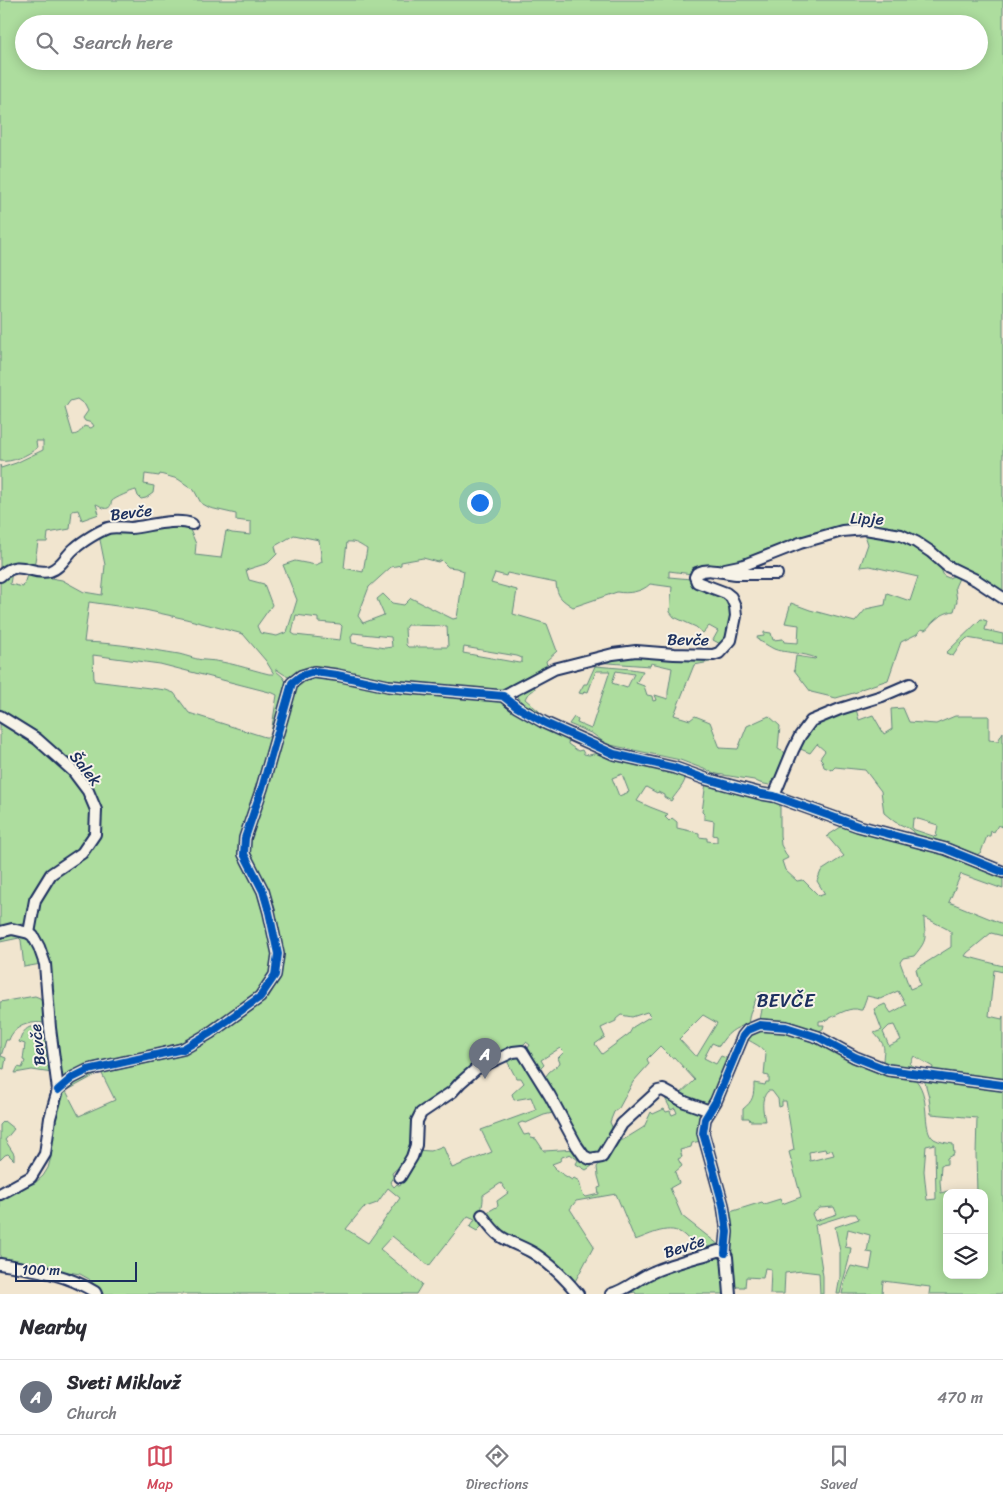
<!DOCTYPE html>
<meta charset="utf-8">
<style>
body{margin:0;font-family:Sriracha,sans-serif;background:#f7f7f7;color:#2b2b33}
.controls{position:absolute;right:15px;bottom:15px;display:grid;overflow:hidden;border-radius:10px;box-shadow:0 2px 12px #0003}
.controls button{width:45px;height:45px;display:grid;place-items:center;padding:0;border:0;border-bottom:1px solid #e1e1e2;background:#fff;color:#2b2b33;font:25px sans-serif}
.scale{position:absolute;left:15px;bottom:12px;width:122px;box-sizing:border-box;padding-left:5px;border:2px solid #1b2f5e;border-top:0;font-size:14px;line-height:18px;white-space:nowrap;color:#1b2f5e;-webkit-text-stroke:4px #f7f3e8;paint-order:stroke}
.you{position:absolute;left:479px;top:502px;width:18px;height:18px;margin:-12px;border:4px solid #fff;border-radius:50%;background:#1a73e8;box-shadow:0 0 0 8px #1a73e833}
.badge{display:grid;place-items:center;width:32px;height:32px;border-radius:50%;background:#d1495b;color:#fff;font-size:16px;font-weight:700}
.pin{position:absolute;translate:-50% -41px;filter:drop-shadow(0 1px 2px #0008)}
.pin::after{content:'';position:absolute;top:26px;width:18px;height:15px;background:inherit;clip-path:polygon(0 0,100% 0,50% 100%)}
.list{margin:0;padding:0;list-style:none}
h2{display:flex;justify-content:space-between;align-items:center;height:65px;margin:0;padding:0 20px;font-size:21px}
h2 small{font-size:16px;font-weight:400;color:#7c7c81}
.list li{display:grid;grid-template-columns:32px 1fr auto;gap:15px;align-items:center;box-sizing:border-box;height:75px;padding:0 20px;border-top:1px solid #e1e1e2}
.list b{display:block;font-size:19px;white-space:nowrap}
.list p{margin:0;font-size:16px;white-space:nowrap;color:#7c7c81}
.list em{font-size:16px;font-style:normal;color:#7c7c81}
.icon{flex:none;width:28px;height:28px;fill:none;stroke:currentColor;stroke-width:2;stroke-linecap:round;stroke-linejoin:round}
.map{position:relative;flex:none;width:1003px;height:1294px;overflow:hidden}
.search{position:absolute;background:#fff;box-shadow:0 2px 12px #0003;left:15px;right:15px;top:15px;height:55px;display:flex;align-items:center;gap:12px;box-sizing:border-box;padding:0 18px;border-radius:28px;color:#7c7c81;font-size:19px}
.sheet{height:140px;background:#fff}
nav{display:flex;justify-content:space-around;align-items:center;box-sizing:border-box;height:70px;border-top:1px solid #e1e1e2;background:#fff;font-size:14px;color:#7c7c81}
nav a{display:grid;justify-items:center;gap:2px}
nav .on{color:#d1495b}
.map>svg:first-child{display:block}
.green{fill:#addd9e;stroke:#64867e;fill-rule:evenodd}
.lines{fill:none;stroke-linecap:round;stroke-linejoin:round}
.street-casing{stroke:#1b2f5e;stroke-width:14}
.street{stroke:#f7f3e8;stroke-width:10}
.cycleway-casing{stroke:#f7f3e8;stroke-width:11}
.cycleway{stroke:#0057b8;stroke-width:8}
.labels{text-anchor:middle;stroke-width:4;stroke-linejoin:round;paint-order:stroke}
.street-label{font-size:16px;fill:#1b2f5e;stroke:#f7f3e8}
.quarter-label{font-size:19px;letter-spacing:1px;fill:#1b2f5e;stroke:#f7f3e8}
</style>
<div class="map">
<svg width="1003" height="1294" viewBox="0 0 1003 1294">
<rect width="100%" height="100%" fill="#f1e5cf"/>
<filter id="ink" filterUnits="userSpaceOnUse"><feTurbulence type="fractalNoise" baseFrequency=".02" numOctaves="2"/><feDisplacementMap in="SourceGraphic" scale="10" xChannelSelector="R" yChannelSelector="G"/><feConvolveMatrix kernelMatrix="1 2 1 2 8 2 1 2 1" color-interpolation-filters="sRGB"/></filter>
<g filter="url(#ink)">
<!-- green -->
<g class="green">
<path d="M0 0H1003V591L938 553 875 527 692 574 669 571V577L691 579 726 595 734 615 724 646 713 640 718 631 709 626 703 633 696 627 674 617 670 612 672 587 650 584C642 592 628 594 617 592L573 607C562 600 557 597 556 583L507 573 506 576 495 573 491 583 517 590 513 614 547 624 557 651 546 661 548 670 497 694 305 671 288 677 276 669V671L283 677 286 682 287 687 241 858 245 869 257 882 273 952 272 977 260 990 194 1038 146 1054 61 1080 42 945 32 926 27 923 0 930V578L12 572 10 584 23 587 28 572 51 574V578L62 580 84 592 102 595 105 565 99 535 110 530 188 525 196 544 195 555 221 558 226 531 232 533 251 535V522L236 520V514L210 508 201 503 194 490 178 479 160 474 159 476 145 474 144 484 154 486 153 493 146 498 141 499 138 496 136 490C131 491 115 498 112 501 110 504 112 506 108 508 104 510 100 505 96 504L99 514 82 520 78 510 72 511 70 529 48 533 47 542H38L34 568 0 574V465L1 468 16 463 43 450V441H36L37 448C28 455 12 463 0 461ZM24 24H979V61H24ZM77 399 85 405 88 411 83 418 85 421 92 423 94 426 91 428 84 426C81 431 79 434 73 435L65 408 70 401ZM294 535 319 540 322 562 316 565 295 561 283 565 297 600 287 632 277 636 260 633 257 626 272 605 264 584 249 580 246 570 268 563 277 554 275 546ZM347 542C356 541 360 545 367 549L363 572 344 568ZM423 558 438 562 441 560 448 567 456 568 464 571 457 618 453 619 411 598 404 605 392 603 383 594 377 599 384 615 363 623 358 616 369 587 391 567 401 565V562ZM89 602 145 610 186 619 243 634 266 661 274 674H269C248 669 227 661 205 660 197 660 188 656 179 654 148 649 116 643 84 642ZM296 615 318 618V622L340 624 342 626 340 640 295 635 292 633ZM407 625 447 626 448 647H408L406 645 405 628ZM353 633 391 637 392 647 385 648 352 643 351 637ZM464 647 517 656 522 658V662L519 663 463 653ZM93 655 160 664 273 693 277 695 271 733 269 737H265L189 713 174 693 166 690 94 681Z"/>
<path d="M864 532 904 539 931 556 940 567 944 576 949 578 955 575 959 578 955 587 957 601 954 611C947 612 939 616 934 621 930 624 930 627 925 630L921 629 917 634 901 642 888 680 861 689 857 692 836 698 811 692 794 670 796 656 815 659 816 658C803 653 790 653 777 650 772 649 765 643 759 641L757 637 764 636V632L771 633 773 640 783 639 784 642 798 643 799 625 785 623 791 603 810 610 855 622 866 609 885 605 887 593 910 601 918 577 870 566 860 567 868 544Z"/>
<path d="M981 619 987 621 985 630 1003 634V644L967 638 961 644 953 656 946 653Z"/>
<path d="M630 655 709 660 710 662 694 665 674 715 690 720 695 716 710 722 720 748 738 749 747 726 769 716 780 726 778 749 788 754 777 778 769 785 760 783 754 780 717 774 680 760 606 744 593 734 569 724 574 717 578 720 577 723 591 729 610 671H596L588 692 584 691 583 694 579 693 584 684H587L595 666 631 669 643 671 636 683 644 686 647 695 652 696 653 701 657 700 655 695 668 699V692L672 668 651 663 650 666 595 662ZM616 671 634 674 627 688 612 683Z"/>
<path d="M309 676 498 699 506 707 569 737 568 744 578 751 582 750 584 754 589 755 598 753 616 760 618 759 644 765 648 768 668 770 686 774C686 784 676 793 671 801L664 797V795L658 792 657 793 646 787 637 801 650 807 668 814 665 817 669 821 672 818 677 822V828L699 833V837L707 838V841L717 842V836L713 835 714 821 704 819V814L702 812 706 782 780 803V835L781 845 788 858 782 861 785 870 797 881 803 880 819 896 825 894 817 881 821 871 844 856 827 836 844 825 911 840 1003 876V889L961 874 949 902 1003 924V936L991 933 967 953 965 956 1003 966V972L994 970 989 1016 1002 1019 1003 1016V1083L931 1074 933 1067 914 1056 910 1064 917 1068V1072L883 1064C883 1047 888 1048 874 1033L882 1030 874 1009 885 1004 891 1013 906 1005 898 991 880 999 867 996 862 1010H860C851 1006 839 1014 830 1018L829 1020 819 1021V1025H824L823 1029 819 1031 811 1029 810 1031 761 1023 760 1020 765 993 759 992 750 1013 748 1024C734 1028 727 1033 719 1046L712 1043 704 1058 716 1064 721 1056 731 1060 728 1071 707 1107 677 1097 695 1080 674 1057 672 1058 660 1046 647 1059 649 1064 633 1082 619 1108 614 1112 610 1122 614 1132 598 1156 584 1153 543 1080 549 1072 560 1063 558 1058 564 1052 560 1048 541 1060 544 1065 539 1070 526 1051 530 1045 526 1042C521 1048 512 1048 506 1053 477 1072 450 1093 421 1110L408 1159 392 1173 393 1177 390 1182 394 1187 397 1184 400 1186 417 1150 430 1151 443 1146 452 1168 492 1152 481 1130 536 1110 531 1097 514 1100 512 1094 524 1083 521 1078H516L505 1057 523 1055 557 1112 544 1115 526 1123 522 1122 518 1124 524 1135 529 1134 531 1138 536 1139 544 1151 576 1149 596 1161 592 1166 586 1170 576 1164 578 1160 570 1154 562 1157 560 1161 552 1164 555 1167 556 1170 572 1180 574 1178 579 1181 582 1193 586 1197 599 1194 598 1188 601 1187 598 1176 597 1167 618 1140H623L644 1127 651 1112 653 1114 664 1109 666 1112 670 1111 672 1115 677 1113 675 1108 671 1110 665 1098 666 1097 703 1112V1138L700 1141 692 1143 691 1147 680 1150 682 1157 678 1159 682 1166 675 1172 679 1183 670 1188 682 1216 719 1245 716 1249 700 1253C695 1247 690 1240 684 1235 670 1223 650 1235 635 1240L616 1194 576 1201 570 1209 594 1246 572 1287 544 1267 505 1244 484 1214 498 1206 497 1201 508 1193 501 1183 483 1195C484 1207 478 1211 483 1225L477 1231 470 1227 475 1219 468 1216 429 1266 392 1236 380 1249 422 1284 416 1294H104L89 1279 80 1274 0 1260V1197L35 1183 43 1176 48 1168 51 1157 50 1139 56 1106 64 1089 78 1077 148 1060 237 1019 268 998 279 979 281 956 270 898 264 882 246 850 295 687ZM622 774 629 792 619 796 612 778ZM924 917 951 931V947L916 969 920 985 910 989 900 962 903 958 914 956C930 937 924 938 924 917ZM647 1012 651 1016 633 1027 629 1034 602 1054 595 1044 605 1037 601 1028 616 1021V1019L621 1015 632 1017ZM703 1015 717 1023 697 1056 694 1055 679 1039ZM894 1025 901 1040 889 1046 883 1032 889 1026ZM101 1072 115 1100 79 1116 66 1091ZM388 1188 400 1198 368 1243 346 1229 363 1208 377 1203Z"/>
<path d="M533 682 535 689 527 695 525 699 541 713C531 708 519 704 517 693Z"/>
<path d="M903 708 909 722 936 724 955 716H989V740L998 741 1003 732V827L998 825 994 832 991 831 990 836H987L981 852 974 857 923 839 908 828 895 822 884 813 881 791 865 770 835 767 832 770 824 767 822 760 820 758 825 751 817 744 810 753 798 748 804 736 818 723 856 709 859 720 873 715 884 734 892 729 891 709ZM915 818 938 825 936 837 912 829 913 819Z"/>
<path d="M10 933 28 935 41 964 24 967 21 940 19 938 0 942V935Z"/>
<path d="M35 996 40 998 45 1009V1023C31 1021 14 1025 9 1040H6L1 1056 6 1058 4 1069 0 1068V1002Z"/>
<path d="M30 1027H43L47 1029 52 1073 32 1070 15 1073 18 1067 22 1068 25 1061 23 1060 25 1044 19 1042C22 1035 23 1030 30 1027Z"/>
<path d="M756 1030 792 1031 913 1077C933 1095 920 1129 934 1139 939 1142 947 1143 953 1144L954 1154 947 1158V1164L941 1165 940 1181 941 1193 948 1191V1193H947V1275H984V1193H977L976 1154 977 1118 931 1114 929 1097 924 1079 1003 1088V1294H929L930 1287 883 1281 882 1294H842L846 1277 851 1266 870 1270 873 1253 867 1252 870 1235 848 1229 845 1247 851 1248C849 1264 843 1278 840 1294H837L840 1277V1251L835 1227 859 1219 856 1214H850L815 1225 823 1276V1294H820L819 1273 802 1271 785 1273 784 1294H770L771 1269 765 1268 763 1278 746 1277 745 1287H734L727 1213 762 1202 764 1204 780 1199 782 1204 801 1197 789 1152 794 1150 786 1101H782V1106L779 1107 778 1099 772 1091H768C760 1099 763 1110 765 1121H750L749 1118H743V1109C753 1101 754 1096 754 1083L765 1085 766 1082H769V1076L764 1075 766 1054C762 1046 754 1044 747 1039V1036ZM935 1144 936 1199 927 1200 924 1171 926 1146ZM825 1149 826 1152 832 1150 834 1155 810 1161 809 1152ZM834 1207 837 1214 815 1221 812 1214 820 1208Z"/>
<path d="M4 1121 14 1129 5 1140 14 1154V1160L8 1154 5 1155 0 1160V1125Z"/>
<path d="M721 1255 723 1257 728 1294H636L635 1292 625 1294 650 1275Z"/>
</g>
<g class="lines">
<!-- street casing -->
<g class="street-casing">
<g id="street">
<path d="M725 569 744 565 800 543 842 531 865 529 901 535 916 542 931 552 947 566 976 580 1003 598"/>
<path d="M0 576C21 557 29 576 50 571 61 568 67 554 75 548 83 541 99 531 108 528 115 526 124 528 131 528 149 526 175 518 192 524"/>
<path d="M503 696 554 669 613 654 636 651 674 654 713 655 719 653 731 640 736 616 735 606 731 597 726 593 697 582 695 577 697 573C711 567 722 573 736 574 750 574 763 574 777 574"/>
<path d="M0 716 37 739 73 771 88 791 96 810 95 834 82 853 51 874 35 900 29 933"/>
<path d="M774 796 793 750 800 736 811 721 840 709 882 696 910 684"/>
<path d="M0 932 12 929 29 933 33 936 39 947 45 964 50 1028 58 1090 50 1118 45 1154 31 1177 0 1194"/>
<path d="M58 1090 72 1078 88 1070 183 1049 210 1033 260 997 275 975 278 954 269 912 263 891 244 854 245 838 262 788 292 683 301 676 314 672 337 675 388 686 503 696 517 707 545 723 614 754 675 768 706 779 762 794 774 796 858 826 946 849 1003 872"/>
<path d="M400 1177 412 1157 416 1145 417 1121 421 1113 452 1092 460 1083 476 1069 513 1052 522 1051 550 1096 577 1146 584 1156 590 1159 602 1157 622 1124 658 1091 663 1090 685 1102 710 1111"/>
<path d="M482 1215C487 1222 492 1230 500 1236 510 1243 524 1247 535 1254 552 1265 565 1278 578 1294"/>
<path d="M725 1253 727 1232 723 1205 703 1133 705 1119 716 1101 743 1036 748 1030 760 1025 786 1027 818 1037 855 1057 888 1070 1003 1085"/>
<path d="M0 1264C36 1270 64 1273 95 1292L96 1294"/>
<path d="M611 1294C627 1290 638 1278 653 1272 673 1263 696 1258 718 1251H723L727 1257 730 1294"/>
</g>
</g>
<!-- street -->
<use href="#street" class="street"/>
<!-- cycleway casing -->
<g class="cycleway-casing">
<g id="cycleway">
<path d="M58 1090 72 1078 88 1070 183 1049 210 1033 260 997 275 975 278 954 269 912 263 891 244 854 245 838 262 788 292 683 301 676 314 672 337 675 388 686 503 696 517 707 545 723 614 754 675 768 706 779 762 794 774 796 858 826 946 849 1003 872"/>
<path d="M725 1253 727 1232 723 1205 703 1133 705 1119 716 1101 743 1036 748 1030 760 1025 786 1027 818 1037 855 1057 888 1070 1003 1085"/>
</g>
</g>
<!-- cycleway -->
<use href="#cycleway" class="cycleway"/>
</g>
</g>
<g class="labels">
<!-- street labels -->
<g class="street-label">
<text transform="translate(131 512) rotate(-7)" y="6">Bevče</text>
<text transform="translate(867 518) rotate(2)" y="6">Lipje</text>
<text transform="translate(688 639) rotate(1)" y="6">Bevče</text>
<text transform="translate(86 768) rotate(51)" y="6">Šalek</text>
<text transform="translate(37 1045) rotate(-97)" y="6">Bevče</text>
<text transform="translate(684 1246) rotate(-18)" y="6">Bevče</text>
</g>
<!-- quarter labels -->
<g class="quarter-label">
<text x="786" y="1007">BEVČE</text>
</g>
</g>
</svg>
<div class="controls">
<button><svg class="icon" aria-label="locate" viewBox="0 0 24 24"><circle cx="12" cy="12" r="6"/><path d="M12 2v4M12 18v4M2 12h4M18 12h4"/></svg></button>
<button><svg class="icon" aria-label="layers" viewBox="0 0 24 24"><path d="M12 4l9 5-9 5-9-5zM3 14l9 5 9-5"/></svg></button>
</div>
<div class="scale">100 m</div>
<div class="you"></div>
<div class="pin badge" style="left:485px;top:1079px;background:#6b7280">A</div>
<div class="search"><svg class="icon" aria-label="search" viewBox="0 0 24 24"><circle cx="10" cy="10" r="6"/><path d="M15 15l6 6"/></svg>Search here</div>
</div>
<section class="sheet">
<h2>Nearby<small></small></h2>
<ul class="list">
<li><span class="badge" style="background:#6b7280">A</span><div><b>Sveti Miklavž</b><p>Church</p></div><em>470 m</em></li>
</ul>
</section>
<nav>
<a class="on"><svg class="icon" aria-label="map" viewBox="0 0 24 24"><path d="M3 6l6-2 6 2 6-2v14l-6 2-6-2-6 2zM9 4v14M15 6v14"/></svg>Map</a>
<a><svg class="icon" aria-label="directions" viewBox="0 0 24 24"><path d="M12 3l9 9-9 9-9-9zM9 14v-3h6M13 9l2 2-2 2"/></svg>Directions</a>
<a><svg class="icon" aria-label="saved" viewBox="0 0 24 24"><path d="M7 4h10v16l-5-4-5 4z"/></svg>Saved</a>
</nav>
